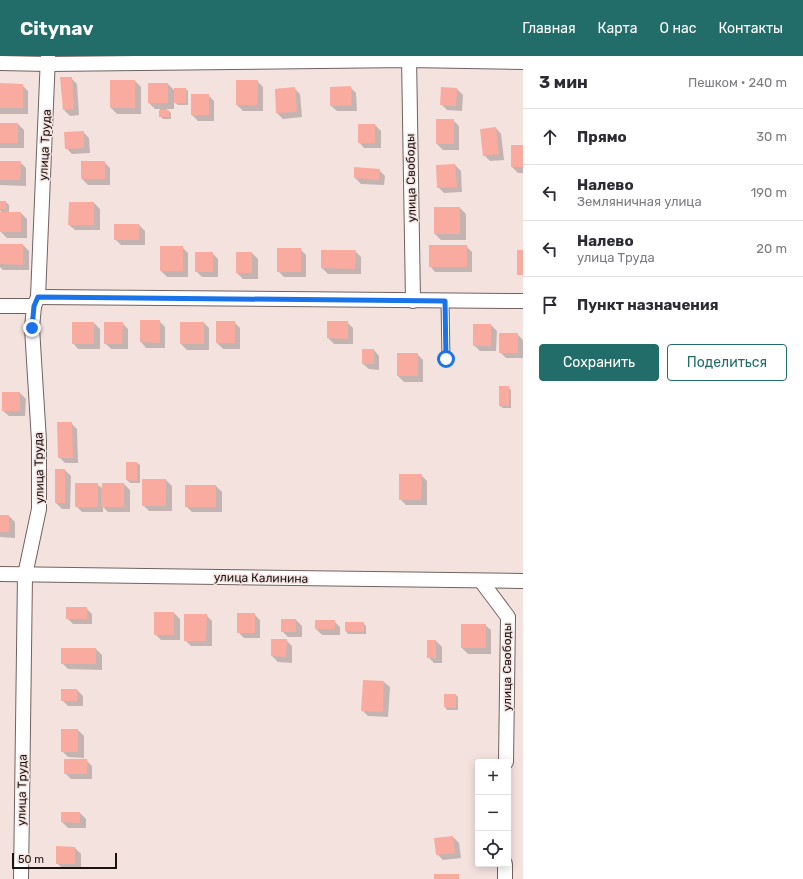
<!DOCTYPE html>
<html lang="ru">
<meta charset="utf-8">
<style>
body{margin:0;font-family:Rubik,sans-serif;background:#f2f2f3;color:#2b2b33}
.controls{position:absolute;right:12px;bottom:12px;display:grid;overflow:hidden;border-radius:4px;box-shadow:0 2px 10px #0003}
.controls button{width:36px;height:36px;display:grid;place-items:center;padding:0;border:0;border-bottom:1px solid #e1e1e2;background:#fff;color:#2b2b33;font:20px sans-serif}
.scale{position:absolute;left:12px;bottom:10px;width:105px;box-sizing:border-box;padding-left:4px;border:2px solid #1a1413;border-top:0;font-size:11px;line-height:14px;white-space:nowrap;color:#1a1413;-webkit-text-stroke:3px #f4e2df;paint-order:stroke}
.stop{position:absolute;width:12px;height:12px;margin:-9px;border:3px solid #1a73e8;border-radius:50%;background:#fff}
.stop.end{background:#1a73e8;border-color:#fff;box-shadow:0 1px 4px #0008}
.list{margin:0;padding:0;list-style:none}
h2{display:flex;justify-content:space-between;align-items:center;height:52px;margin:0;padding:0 16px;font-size:17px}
h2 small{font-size:13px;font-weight:400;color:#7c7c81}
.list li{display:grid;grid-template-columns:26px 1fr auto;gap:12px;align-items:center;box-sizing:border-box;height:56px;padding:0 16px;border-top:1px solid #e1e1e2}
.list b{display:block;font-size:15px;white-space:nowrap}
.list p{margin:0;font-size:13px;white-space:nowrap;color:#7c7c81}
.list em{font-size:13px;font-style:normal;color:#7c7c81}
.actions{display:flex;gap:8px;padding:12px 16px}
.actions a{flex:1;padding:9px 0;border:1px solid #226d6a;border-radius:4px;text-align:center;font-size:14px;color:#226d6a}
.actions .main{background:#226d6a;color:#fff}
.icon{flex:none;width:22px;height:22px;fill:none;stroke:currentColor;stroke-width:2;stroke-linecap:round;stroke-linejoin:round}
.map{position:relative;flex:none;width:523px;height:823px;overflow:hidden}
header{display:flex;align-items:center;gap:24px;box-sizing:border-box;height:56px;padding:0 20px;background:#226d6a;color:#fff}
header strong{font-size:19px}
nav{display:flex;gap:22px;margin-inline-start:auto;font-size:14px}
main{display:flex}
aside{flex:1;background:#fff}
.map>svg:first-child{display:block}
.shadow{fill:#0003}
.building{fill:#faab9f}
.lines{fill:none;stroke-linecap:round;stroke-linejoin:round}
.lane-casing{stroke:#716260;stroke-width:9}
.street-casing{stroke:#716260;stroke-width:16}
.lane{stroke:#fff;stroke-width:7}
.street{stroke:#fff;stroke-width:14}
.route{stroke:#1a73e8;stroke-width:5}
.labels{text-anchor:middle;stroke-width:3;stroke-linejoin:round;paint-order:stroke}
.street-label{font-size:12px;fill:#1a1413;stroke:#f4e2df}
</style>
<header>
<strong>Citynav</strong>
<nav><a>Главная</a><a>Карта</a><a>О нас</a><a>Контакты</a></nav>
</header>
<main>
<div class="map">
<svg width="523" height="823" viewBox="0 0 523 823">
<rect width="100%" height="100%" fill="#f4e2df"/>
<!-- shadow -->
<g class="shadow">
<path d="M71 22 77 28 79 59 70 60 64 54Z"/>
<path d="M135 25 141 31V58H117L111 52Z"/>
<path d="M237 25H257L263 31V55H243L237 49Z"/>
<path d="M0 28 22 29 28 35V58H0Z"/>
<path d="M168 28 175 35 186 33 188 35V49H178L174 46V53H166L171 57V63H163L160 60V53H155L149 47Z"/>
<path d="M350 31 356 37 357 55H337L331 50Z"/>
<path d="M294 32 300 38 302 61 283 63 277 57 276 33Z"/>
<path d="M457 33 463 39 462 55 447 54 441 48Z"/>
<path d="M208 39 214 45V65H198L192 59Z"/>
<path d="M453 64 459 70V94H443L437 88Z"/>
<path d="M0 68H18L24 74V92H0Z"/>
<path d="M375 69 381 75V92H364L359 86Z"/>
<path d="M496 72 501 78 504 104 490 105 484 99Z"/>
<path d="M83 76 89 82 90 97 72 98 66 92Z"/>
<path d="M523 90V117H518L512 111Z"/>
<path d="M0 106H20L26 112V130L0 129Z"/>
<path d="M104 106 110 112V129H88L82 123Z"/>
<path d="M455 109 461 115 462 136 444 137 438 131Z"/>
<path d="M379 114 385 120 384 129 361 128 355 122Z"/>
<path d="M0 146H6L9 149V157H21L27 163V182H7L1 176V155H0Z"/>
<path d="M94 147 100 153V174H75L69 169Z"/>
<path d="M435 152H460L466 158V184H441L435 178Z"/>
<path d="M139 169 145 175V189H121L115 183Z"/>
<path d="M0 189H23L29 195V214H3L0 211Z"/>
<path d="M466 190 472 196V216H435L430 210Z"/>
<path d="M182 191 188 197V221H167L161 215Z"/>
<path d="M300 193 306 199V221H284L278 215Z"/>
<path d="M322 195H355L361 201V218H328L322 212Z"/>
<path d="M212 197 218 203V221H202L196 215Z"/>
<path d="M237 197H252L258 203V223H243L237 217Z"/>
<path d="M159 265 165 271V292H146L141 286Z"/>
<path d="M234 266 240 272V293H223L217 287Z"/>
<path d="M347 266 353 272V288H334L328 282Z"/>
<path d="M94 267 100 273V293H78L73 287Z"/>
<path d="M122 267 128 273V293H111L105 287Z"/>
<path d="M204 267 209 272V294H187L181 288Z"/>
<path d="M491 269 497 275 496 295H480L474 289Z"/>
<path d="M517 278 523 284V302H506L500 296Z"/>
<path d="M374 294 379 300V314L369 313 363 308Z"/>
<path d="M398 298H417L423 304V326H404L398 320Z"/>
<path d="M508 331 511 334V352H503L500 350Z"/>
<path d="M20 337 26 343 25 360H9L3 355Z"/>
<path d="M71 367 77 373 78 407H65L59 401Z"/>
<path d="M137 407 140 409V427H130L127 424Z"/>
<path d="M65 414 71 420 70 453H62L56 447Z"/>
<path d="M421 419 427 425V449H406L400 443Z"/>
<path d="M166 424 172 430V455H149L143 449Z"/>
<path d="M97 428 103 433 124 428 130 434V456H108L103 451V456H82L76 450Z"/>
<path d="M216 430 222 436V456H192L186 450Z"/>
<path d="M0 460H9L15 466V482L0 481Z"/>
<path d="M86 552 92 558V568H73L67 562Z"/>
<path d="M155 557H174L180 563V584H161L155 578Z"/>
<path d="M254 558 260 564V582H244L238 576Z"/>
<path d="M206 559 212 565V590H191L185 584Z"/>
<path d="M296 564 302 570V581H288L282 575Z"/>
<path d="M334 565 340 571V579H322L316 573Z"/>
<path d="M363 567 366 570V578H348L346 575Z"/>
<path d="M462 569H485L491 574V598H468L462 592Z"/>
<path d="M286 584 292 590V607L278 606 272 600Z"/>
<path d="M436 585 442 591V607H434L428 601Z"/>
<path d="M96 593 102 599V614L68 613 62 607Z"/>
<path d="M384 626 390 631 388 661 368 660 362 654Z"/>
<path d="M77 634 83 640V650H68L62 644Z"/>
<path d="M456 639 458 641V654H447L445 651Z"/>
<path d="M78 674 84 680V702L68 701 62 695Z"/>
<path d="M86 704 92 710V723H71L65 717Z"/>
<path d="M62 757H80L86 763V772H68L62 766Z"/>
<path d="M453 781 459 787 461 802 443 804 437 798Z"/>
<path d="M57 791 75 792 81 798V813H63L57 807Z"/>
</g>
<!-- building -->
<g class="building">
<path d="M60 21H72L74 53 63 54Z"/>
<rect x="110" y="24" width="25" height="28"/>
<path d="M236 24H258L257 49H236Z"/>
<path d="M0 27 23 28V52H0Z"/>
<rect x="148" y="27" width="20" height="20"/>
<path d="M351 30 352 49 330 50V31Z"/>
<path d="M295 31 297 56 276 57 275 33Z"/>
<path d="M441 31 457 32 456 50 440 49Z"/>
<rect x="174" y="32" width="12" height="15"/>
<rect x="191" y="38" width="18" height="21"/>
<rect x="159" y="54" width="10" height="7"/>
<rect x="436" y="63" width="18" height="25"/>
<rect x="0" y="67" width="18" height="20"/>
<rect x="358" y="68" width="17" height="19"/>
<path d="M496 71 499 98 483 100 480 73Z"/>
<path d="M84 75V92L65 93 64 76Z"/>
<rect x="511" y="89" width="12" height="22"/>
<path d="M0 105H21L20 124H0Z"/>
<rect x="81" y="105" width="24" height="18"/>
<path d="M455 108 457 131 437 132 436 109Z"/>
<path d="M354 111 380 113 379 124 354 122Z"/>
<rect x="0" y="145" width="6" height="8"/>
<path d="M69 146H94V169H68Z"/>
<rect x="434" y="151" width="26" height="27"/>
<rect x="0" y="156" width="21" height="20"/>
<rect x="114" y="168" width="25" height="16"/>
<path d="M0 188H23V209L0 208Z"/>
<rect x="429" y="189" width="38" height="22"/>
<rect x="160" y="190" width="23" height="25"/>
<rect x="277" y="192" width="24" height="24"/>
<path d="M321 194H356L355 213 321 212Z"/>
<rect x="517" y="194" width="6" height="25"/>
<rect x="195" y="196" width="18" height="20"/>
<rect x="236" y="196" width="16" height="21"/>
<path d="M140 264H160V287L140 286Z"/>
<rect x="216" y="265" width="19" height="22"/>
<path d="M327 265H348V283L327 282Z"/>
<rect x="72" y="266" width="22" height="22"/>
<path d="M104 266H123L122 288H104Z"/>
<rect x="180" y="266" width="24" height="22"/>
<rect x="473" y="268" width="18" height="22"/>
<rect x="499" y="277" width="19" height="20"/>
<rect x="362" y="293" width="12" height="15"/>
<rect x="397" y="297" width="21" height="23"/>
<rect x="499" y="330" width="10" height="20"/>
<rect x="2" y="336" width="18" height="19"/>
<path d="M57 366H72L73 402H58Z"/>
<path d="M126 406H137V425L126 424Z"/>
<rect x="55" y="413" width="10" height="34"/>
<path d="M399 418H422L421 444H399Z"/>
<rect x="142" y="423" width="24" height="27"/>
<rect x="75" y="427" width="23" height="24"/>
<path d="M102 427H124V451H101Z"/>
<rect x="185" y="429" width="31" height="22"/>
<rect x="0" y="459" width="9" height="17"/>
<rect x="66" y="551" width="21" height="12"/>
<rect x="154" y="556" width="20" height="23"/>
<rect x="237" y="557" width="18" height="20"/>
<path d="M184 558H207L206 585H184Z"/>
<rect x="281" y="563" width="15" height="13"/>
<rect x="315" y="564" width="20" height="9"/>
<path d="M345 566H364V576L345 575Z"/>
<rect x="461" y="568" width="25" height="24"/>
<path d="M271 583H287L286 601 271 600Z"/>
<rect x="427" y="584" width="9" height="18"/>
<rect x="61" y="592" width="35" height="16"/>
<path d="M363 624 384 625 383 656 361 655Z"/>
<rect x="61" y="633" width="16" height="12"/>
<path d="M444 638H456V652L444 651Z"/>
<rect x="61" y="673" width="17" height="23"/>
<rect x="64" y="703" width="23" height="15"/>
<path d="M61 756H80V767L61 766Z"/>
<path d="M453 780 455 797 436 799 434 782Z"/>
<path d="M56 790 75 791V808H56Z"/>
<rect x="434" y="818" width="25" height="5"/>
</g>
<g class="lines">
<!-- lane casing -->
<g class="lane-casing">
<path id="lane" d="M445 245 446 303"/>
</g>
<!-- street casing -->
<g class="street-casing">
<g id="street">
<path d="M409 0 413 245"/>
<path d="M0 7 48 8 409 4 523 6"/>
<path d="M38 241 523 245"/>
<path d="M0 250H34"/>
<path d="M0 518 523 525"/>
<path d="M481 525 508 561 506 706"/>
<path d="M21 823 25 519 39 453V385L32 272 34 250 38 241 48 0"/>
<path d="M505 823V808"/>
</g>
</g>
<!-- lane -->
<use href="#lane" class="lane"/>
<!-- street -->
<use href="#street" class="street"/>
</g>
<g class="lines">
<!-- route -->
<path class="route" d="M32 272 34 250 38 241 445 245 446 303"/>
</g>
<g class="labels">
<!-- street labels -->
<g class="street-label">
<text transform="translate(45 89) rotate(-87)" y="4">улица Труда</text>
<text transform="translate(411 122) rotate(-91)" y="4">улица Свободы</text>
<text transform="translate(39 412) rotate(-91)" y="4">улица Труда</text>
<text transform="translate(261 522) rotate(1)" y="4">улица Калинина</text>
<text transform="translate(507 611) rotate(-90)" y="4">улица Свободы</text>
<text transform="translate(22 734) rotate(-89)" y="4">улица Труда</text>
</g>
</g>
</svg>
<div class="controls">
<button>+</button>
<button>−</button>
<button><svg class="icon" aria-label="locate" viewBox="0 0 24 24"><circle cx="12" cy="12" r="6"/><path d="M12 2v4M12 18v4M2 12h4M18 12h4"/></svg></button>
</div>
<div class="scale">50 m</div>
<div class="stop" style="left:446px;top:303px"></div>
<div class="stop end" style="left:32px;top:272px"></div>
</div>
<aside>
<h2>3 мин<small>Пешком · 240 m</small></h2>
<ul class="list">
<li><svg class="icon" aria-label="ahead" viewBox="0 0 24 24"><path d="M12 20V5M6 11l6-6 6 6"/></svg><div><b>Прямо</b></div><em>30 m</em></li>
<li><svg class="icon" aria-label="left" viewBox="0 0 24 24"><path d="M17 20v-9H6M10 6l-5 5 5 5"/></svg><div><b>Налево</b><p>Земляничная улица</p></div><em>190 m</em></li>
<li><svg class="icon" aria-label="left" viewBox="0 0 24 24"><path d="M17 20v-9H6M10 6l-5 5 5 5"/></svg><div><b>Налево</b><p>улица Труда</p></div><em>20 m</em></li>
<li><svg class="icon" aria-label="arrive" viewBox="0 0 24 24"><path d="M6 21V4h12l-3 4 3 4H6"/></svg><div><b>Пункт назначения</b></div></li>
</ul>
<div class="actions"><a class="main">Сохранить</a><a>Поделиться</a></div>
</aside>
</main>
